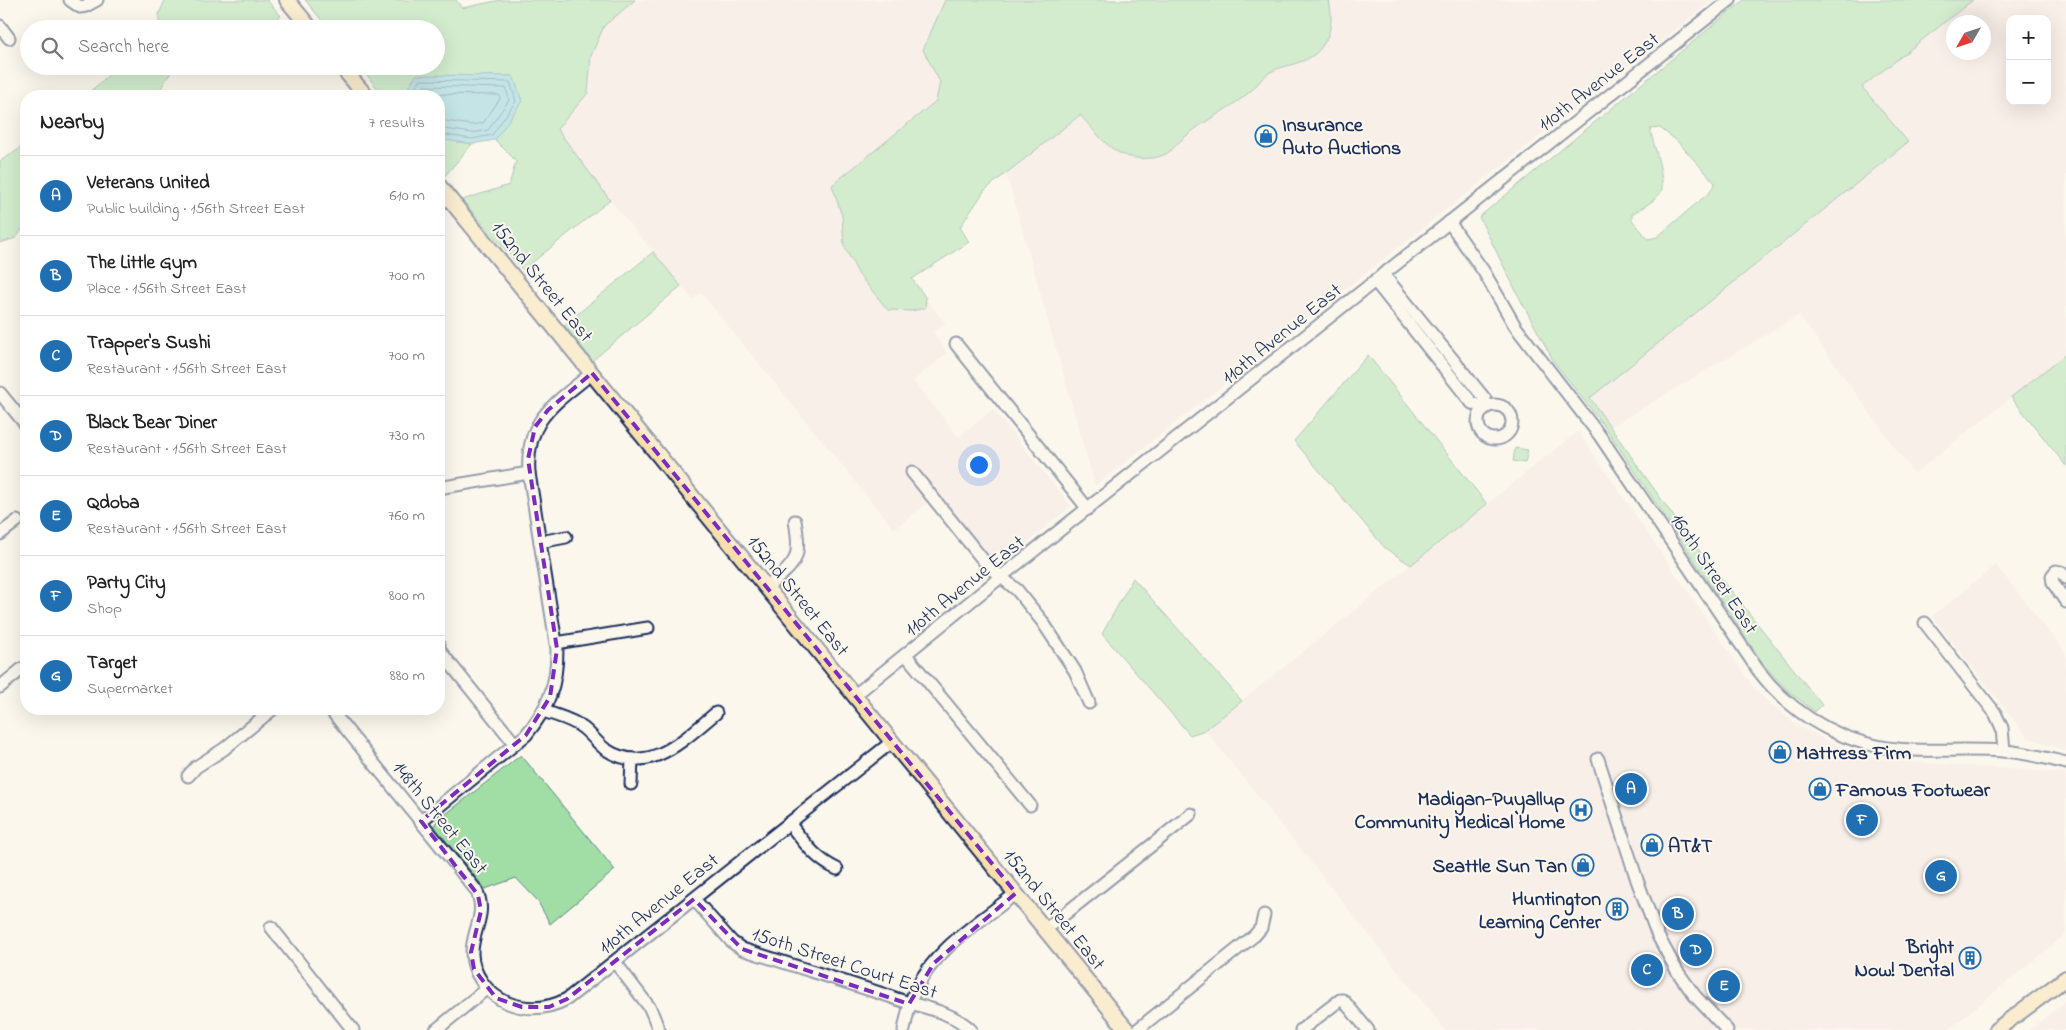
<!DOCTYPE html>
<meta charset="utf-8">
<style>
body{margin:0;font-family:"Indie Flower",sans-serif;background:#f2f2f2;color:#222}
.controls{position:absolute;right:15px;top:15px;display:grid;overflow:hidden;border-radius:10px;box-shadow:0 5px 20px #0002}
.controls button{width:45px;height:45px;display:grid;place-items:center;padding:0;border:0;border-bottom:1px solid #e0e0e0;background:#fff;color:#222;font:25px sans-serif}
.compass{position:absolute;left:1946px;top:15px;width:45px;height:45px;border-radius:50%;background:#fff;box-shadow:0 5px 20px #0002;rotate:231deg}
.you{position:absolute;left:978px;top:464px;width:18px;height:18px;margin:-12px;border:4px solid #fff;border-radius:50%;background:#1a73e8;box-shadow:0 0 0 8px #1a73e833}
.badge{display:grid;place-items:center;width:32px;height:32px;border-radius:50%;background:#1f6fb2;color:#fff;font-size:16px;font-weight:700}
.pin{position:absolute;translate:-50% -50%;border:2px solid #fff;box-shadow:0 1px 5px #0006}
.list{margin:0;padding:0;list-style:none}
h2{display:flex;justify-content:space-between;align-items:center;height:65px;margin:0;padding:0 20px;font-size:21px}
h2 small{font-size:16px;font-weight:400;color:#767676}
.list li{display:grid;grid-template-columns:32px 1fr auto;gap:15px;align-items:center;box-sizing:border-box;height:80px;padding:0 20px;border-top:1px solid #e0e0e0}
.list b{display:block;font-size:19px;white-space:nowrap}
.list p{margin:0;font-size:16px;white-space:nowrap;color:#767676}
.list em{font-size:16px;font-style:normal;color:#767676}
.icon{flex:none;width:28px;height:28px;fill:none;stroke:currentColor;stroke-width:2;stroke-linecap:round;stroke-linejoin:round}
.map{position:relative;flex:none;width:2066px;height:1030px;overflow:hidden}
.search{position:absolute;background:#fff;box-shadow:0 5px 20px #0002;left:20px;top:20px;width:425px;height:55px;display:flex;align-items:center;gap:12px;box-sizing:border-box;padding:0 18px;border-radius:28px;color:#767676;font-size:19px}
.panel{position:absolute;background:#fff;box-shadow:0 5px 20px #0002;left:20px;top:90px;width:425px;height:625px;border-radius:20px}
.map>svg:first-child{display:block}
.built{fill:#f5e4e5;fill-rule:evenodd}
.green{fill:#a1dea6;stroke:#5e8682;fill-rule:evenodd}
.water{fill:#80cdde;stroke:#588eab}
.lines{fill:none;stroke-linecap:round;stroke-linejoin:round}
.shore{stroke:#436e91;stroke-width:1}
.minor-casing{stroke:#1b2f5e;stroke-width:15}
.major-casing{stroke:#1b2f5e;stroke-width:18}
.minor{stroke:#fbf7ec;stroke-width:11}
.major{stroke:#f8deab;stroke-width:14}
.marked{fill:none;stroke:#7b2cbf;stroke-width:4;stroke-dasharray:10 6;stroke-linejoin:round}
.labels{text-anchor:middle;stroke-width:4;stroke-linejoin:round;paint-order:stroke}
.street-label{font-size:20px;fill:#1b2f5e;stroke:#fbf7ec}
.poi-label{font-size:20px;font-weight:bold;fill:#1b2f5e;stroke:#fbf7ec;text-anchor:start}
</style>
<div class="map">
<svg width="2066" height="1030" viewBox="0 0 2066 1030">
<rect width="100%" height="100%" fill="#fbf7ec"/>
<filter id="ink" filterUnits="userSpaceOnUse"><feTurbulence type="fractalNoise" baseFrequency=".02" numOctaves="2"/><feDisplacementMap in="SourceGraphic" scale="10" xChannelSelector="R" yChannelSelector="G"/><feConvolveMatrix kernelMatrix="1 2 1 2 8 2 1 2 1" color-interpolation-filters="sRGB"/></filter>
<g filter="url(#ink)">
<!-- built -->
<g class="built">
<path d="M635 0H989L896 262 946 324 933 332 947 353 913 381 959 437 993 409 1071 506 988 576 929 502 894 529 701 293 692 299 594 181 557 129 604 26Z"/>
<path d="M1227 0H1713L1095 486 1006 173Z"/>
<path d="M1973 0H2066V354L1914 474 1799 315 1611 427 1590 398 1908 142 1862 87ZM2010 19H2047V101H2010ZM1954 22H1984V52H1954Z"/>
<path d="M1578 431 1751 684 1764 698 1798 726 1857 755 1898 761 2066 773V934L1948 1030H1445L1205 730Z"/>
<path d="M1996 565 2066 653V751L2027 737 1932 616Z"/>
<path d="M2066 1001V1030H2029Z"/>
</g>
<!-- green -->
<g class="green">
<path d="M165 0H267L281 16 262 29H159V14Z"/>
<path d="M305 0H456L462 8 501 0H635L604 26 591 56 588 93 557 129 610 200 523 270 462 200 509 185 516 161 495 140 522 101 513 76 417 75 403 96H383L360 66H436V29H329Z"/>
<path d="M945 0H1329C1333 19 1332 35 1319 50 1304 67 1280 63 1265 76 1260 80 1256 86 1252 90 1232 108 1206 119 1186 136 1179 141 1173 150 1166 154 1162 156 1155 158 1151 158 1114 162 1102 138 1080 115L985 190 960 227 969 242 912 279 926 298 925 308 911 311 888 310 859 275 844 246 842 216 832 185 936 101 940 82 923 50Z"/>
<path d="M1744 0H1973L1862 87 1908 142 1590 398 1683 530 1822 705 1815 712 1786 689 1764 665 1608 431 1554 362 1518 295 1479 217ZM1660 128 1677 141 1715 183 1710 192 1657 237 1648 239 1632 220V214C1641 208 1656 201 1661 192 1666 181 1653 142 1650 129Z"/>
<path d="M119 66H175L156 96H85Z"/>
<path d="M26 136V224L16 238 0 243V161L18 150Z"/>
<path d="M439 139 472 144 444 177 439 171Z"/>
<path d="M653 252 681 286 592 361 564 325Z"/>
<path d="M2066 354V466L2011 397Z"/>
<path d="M1368 355 1487 504 1411 565 1385 548 1294 441Z"/>
<path d="M1515 448 1528 450 1525 463 1513 461Z"/>
<path d="M1133 578 1242 701 1205 730 1190 735 1102 634Z"/>
<path d="M521 755 615 870 550 924 537 900 516 878 485 889 434 826 436 822Z"/>
</g>
<!-- water -->
<path class="water" d="M416 75 513 76 522 101 495 140 472 144 439 139V96H403Z"/>
<g class="lines">
<!-- shore -->
<g class="shore">
<path d="M409 96 420 80 510 82 516 101 492 135 472 139 439 134"/>
<path d="M416 96 424 86 506 88 509 100 488 130 472 133 439 128"/>
<path d="M425 96 428 94 498 95 500 96V99L483 123 472 125 439 120"/>
</g>
<!-- minor casing -->
<g class="minor-casing">
<g id="minor">
<path d="M70 0 80 7 86 6 97 0"/>
<path d="M0 26 9 38"/>
<path d="M1449 222 1484 272 1515 326 1600 436 1758 670C1795 719 1850 748 1911 750 1941 751 1972 749 2003 751 2024 752 2045 758 2066 763"/>
<path d="M1375 281 1472 403 1484 408 1485 399 1383 274"/>
<path d="M956 344 1088 509"/>
<path d="M0 393 26 425"/>
<circle cx="1495" cy="422" r="17"/>
<path d="M912 472 988 566 1017 590 1042 621 1075 671 1089 703"/>
<path d="M444 487 529 473"/>
<path d="M0 534 17 521"/>
<path d="M540 542 566 537"/>
<path d="M2066 578 2061 572 2056 571 2052 576 2053 583 2066 602"/>
<path d="M767 587C796 563 802 560 795 521"/>
<path d="M1925 623 1995 713 2002 728 2004 751"/>
<path d="M556 643 648 628"/>
<path d="M439 646 440 651 515 744"/>
<path d="M906 655 1030 805"/>
<path d="M0 687 23 668"/>
<path d="M855 695 1002 576 1730 0"/>
<path d="M330 709 476 890C493 922 455 943 482 982 489 992 496 998 508 1003 529 1011 548 1009 567 999L893 741"/>
<path d="M544 711C557 716 572 719 583 728 591 734 597 743 605 749 649 778 684 739 716 713"/>
<path d="M1598 759 1637 880 1658 936 1677 971 1695 996 1727 1030"/>
<path d="M188 776 196 767 224 749 273 709"/>
<path d="M631 784 632 759"/>
<path d="M421 821 526 735C549 707 557 685 557 649L529 473C525 419 555 404 592 373"/>
<path d="M789 823C804 842 815 859 837 869"/>
<path d="M694 899 732 942 742 949 889 996C915 1007 950 1009 971 1030"/>
<path d="M271 927 353 1030"/>
<path d="M1046 929 1191 814"/>
<path d="M615 962 650 1008 659 1030"/>
<path d="M436 1030 486 989"/>
<path d="M904 1030C907 1016 909 1002 916 989 935 948 982 921 1016 893"/>
<path d="M1137 1030 1255 935 1261 928 1264 915"/>
<path d="M1301 1030 1340 1000H1343L1368 1030"/>
</g>
</g>
<!-- major casing -->
<g class="major-casing">
<g id="major">
<path d="M287 0 311 29"/>
<path d="M341 66 366 96"/>
<path d="M439 186 1127 1030"/>
<path d="M1996 1030 2066 978"/>
</g>
</g>
<!-- minor -->
<use href="#minor" class="minor"/>
<!-- major -->
<use href="#major" class="major"/>
</g>
</g>
<!-- marked area -->
<path d="M0 0H2066V1030H0ZM592 373 1016 893 934 963 909 1004 742 949 694 899 567 999 549 1007H522L496 998 474 969 471 952 481 911 478 895 421 821 526 735 550 697 557 649 528 459 535 427 548 410Z" fill="#fbf7ec" fill-opacity=".55" fill-rule="evenodd"/>
<path class="marked" d="M592 373 1016 893 934 963 909 1004 742 949 694 899 567 999 549 1007H522L496 998 474 969 471 952 481 911 478 895 421 821 526 735 550 697 557 649 528 459 535 427 548 410Z"/>
<!-- icons -->
<defs>
<g id="shop-ring" transform="scale(1.125)"><circle r="9.5" fill="#fbf7ec" stroke="#1f6fb2" stroke-width="1.5"/><path d="M-5-2.5h2.3a2.7 3.5 0 0 1 5.4 0H5L5.5 6h-11ZM-1.5-2.5h3a1.5 2.3 0 0 0-3 0Z" fill="#1f6fb2"/></g>
<g id="hospital-ring" transform="scale(1.125)"><circle r="9.5" fill="#fbf7ec" stroke="#1f6fb2" stroke-width="1.5"/><path d="M-5-5h3v3.5h4V-5h3V5h-3V1.5h-4V5h-3Z" fill="#1f6fb2"/></g>
<g id="building-ring" transform="scale(1.125)"><circle r="9.5" fill="#fbf7ec" stroke="#1f6fb2" stroke-width="1.5"/><path d="M-4-6H4V6H1V3H-1V6H-4ZM-2.5-4.3h1.7v1.8h-1.7ZM.8-4.3h1.7v1.8H.8ZM-2.5-1h1.7V.8h-1.7ZM.8-1h1.7V.8H.8Z" fill="#1f6fb2"/></g>
</defs>
<g fill-rule="evenodd">
<use href="#shop-ring" x="1266" y="136"/>
<use href="#shop-ring" x="1780" y="752"/>
<use href="#shop-ring" x="1820" y="789"/>
<use href="#hospital-ring" x="1581" y="810"/>
<use href="#shop-ring" x="1652" y="845"/>
<use href="#shop-ring" x="1583" y="865"/>
<use href="#building-ring" x="1617" y="909"/>
<use href="#building-ring" x="1970" y="958"/>
</g>
<g class="labels">
<!-- street labels -->
<g class="street-label">
<text transform="translate(1598 81) rotate(-38)" y="7">110th Avenue East</text>
<text transform="translate(543 281) rotate(51)" y="7">152nd Street East</text>
<text transform="translate(1281 333) rotate(-39)" y="7">110th Avenue East</text>
<text transform="translate(1715 573) rotate(56)" y="7">160th Street East</text>
<text transform="translate(964 585) rotate(-39)" y="7">110th Avenue East</text>
<text transform="translate(799 595) rotate(51)" y="7">152nd Street East</text>
<text transform="translate(441 817) rotate(51)" y="7">148th Street East</text>
<text transform="translate(658 903) rotate(-39)" y="7">110th Avenue East</text>
<text transform="translate(1055 909) rotate(51)" y="7">152nd Street East</text>
<text transform="translate(845 962) rotate(18)" y="7">150th Street Court East</text>
</g>
<!-- poi labels -->
<g class="poi-label">
<text x="1282" y="131">Insurance<tspan x="1282" dy="23">Auto Auctions</tspan></text>
<text x="1796" y="759">Mattress Firm</text>
<text x="1836" y="796">Famous Footwear</text>
<text x="1565" y="805" text-anchor="end">Madigan-Puyallup<tspan x="1565" dy="23">Community Medical Home</tspan></text>
<text x="1668" y="852">AT&amp;T</text>
<text x="1567" y="872" text-anchor="end">Seattle Sun Tan</text>
<text x="1601" y="905" text-anchor="end">Huntington<tspan x="1601" dy="23">Learning Center</tspan></text>
<text x="1954" y="953" text-anchor="end">Bright<tspan x="1954" dy="23">Now! Dental</tspan></text>
</g>
</g>
</svg>
<div class="controls">
<button>+</button>
<button>−</button>
</div>
<svg class="compass" viewBox="-18 -18 36 36"><path d="M0-13l5 13h-10z" fill="#e53935"/><path d="M0 13l5-13h-10z" fill="#767676"/></svg>
<div class="you"></div>
<div class="pin badge" style="left:1631px;top:789px">A</div>
<div class="pin badge" style="left:1678px;top:914px">B</div>
<div class="pin badge" style="left:1647px;top:970px">C</div>
<div class="pin badge" style="left:1696px;top:950px">D</div>
<div class="pin badge" style="left:1724px;top:986px">E</div>
<div class="pin badge" style="left:1862px;top:820px">F</div>
<div class="pin badge" style="left:1941px;top:876px">G</div>
<div class="search"><svg class="icon" aria-label="search" viewBox="0 0 24 24"><circle cx="10" cy="10" r="6"/><path d="M15 15l6 6"/></svg>Search here</div>
<section class="panel">
<h2>Nearby<small>7 results</small></h2>
<ul class="list">
<li><span class="badge">A</span><div><b>Veterans United</b><p>Public building · 156th Street East</p></div><em>610 m</em></li>
<li><span class="badge">B</span><div><b>The Little Gym</b><p>Place · 156th Street East</p></div><em>700 m</em></li>
<li><span class="badge">C</span><div><b>Trapper's Sushi</b><p>Restaurant · 156th Street East</p></div><em>700 m</em></li>
<li><span class="badge">D</span><div><b>Black Bear Diner</b><p>Restaurant · 156th Street East</p></div><em>730 m</em></li>
<li><span class="badge">E</span><div><b>Qdoba</b><p>Restaurant · 156th Street East</p></div><em>760 m</em></li>
<li><span class="badge">F</span><div><b>Party City</b><p>Shop</p></div><em>800 m</em></li>
<li><span class="badge">G</span><div><b>Target</b><p>Supermarket</p></div><em>880 m</em></li>
</ul>
</section>
</div>
